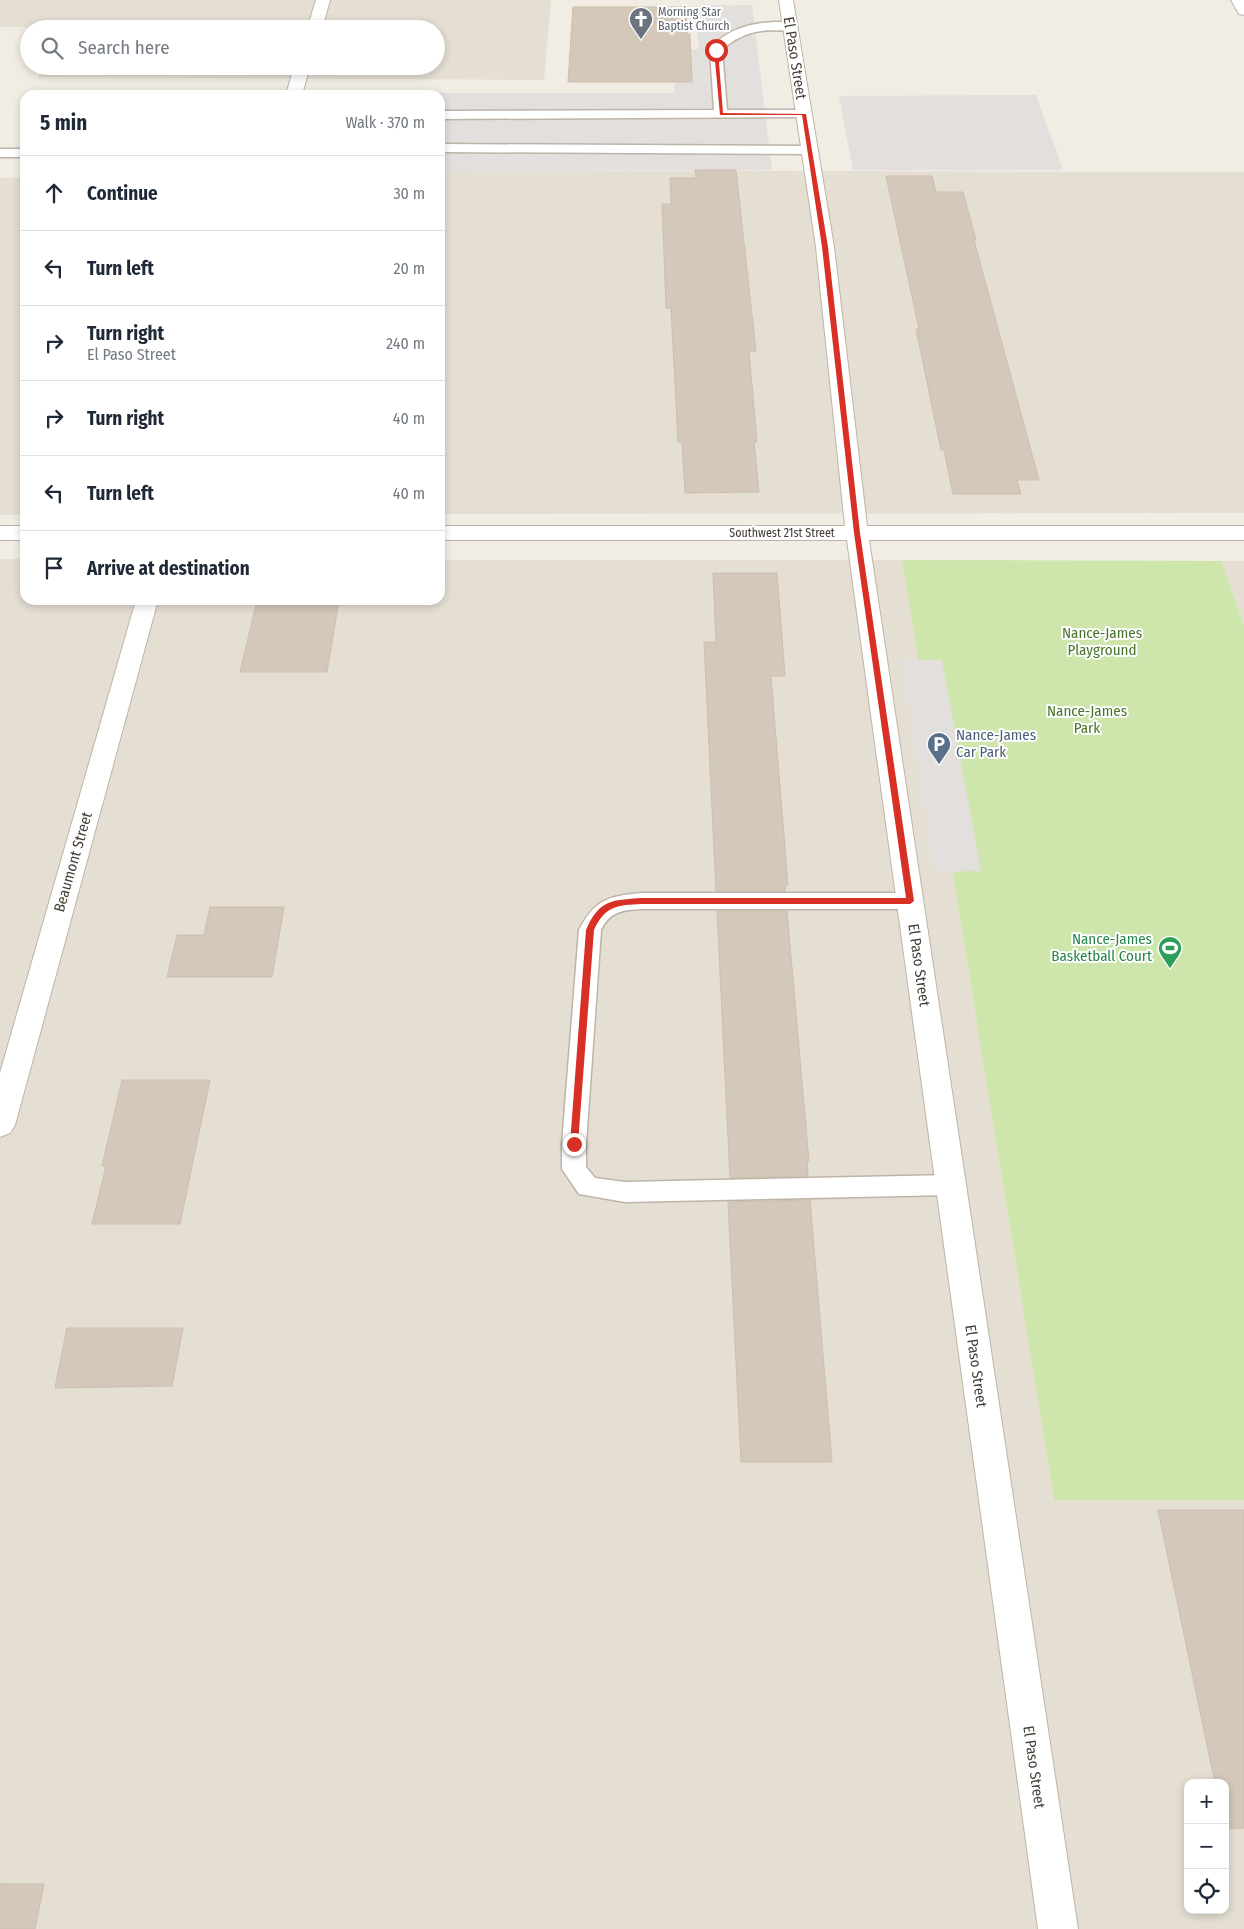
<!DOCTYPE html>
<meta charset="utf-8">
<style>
body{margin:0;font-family:"Fira Sans Condensed",sans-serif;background:#f6f6f7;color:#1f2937}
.controls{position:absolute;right:15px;bottom:15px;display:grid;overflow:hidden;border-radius:10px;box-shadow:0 2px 8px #0003}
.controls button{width:45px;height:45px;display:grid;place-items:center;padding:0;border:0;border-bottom:1px solid #e0e1e3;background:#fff;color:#1f2937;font:25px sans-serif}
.stop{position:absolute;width:15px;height:15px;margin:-11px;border:4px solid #d93025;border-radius:50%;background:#fff}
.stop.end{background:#d93025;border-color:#fff;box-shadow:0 1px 5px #0008}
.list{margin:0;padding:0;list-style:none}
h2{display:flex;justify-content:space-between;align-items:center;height:65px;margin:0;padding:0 20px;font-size:21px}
h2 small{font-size:16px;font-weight:400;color:#747a83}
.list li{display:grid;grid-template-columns:32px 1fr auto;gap:15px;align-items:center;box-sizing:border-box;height:75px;padding:0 20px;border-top:1px solid #e0e1e3}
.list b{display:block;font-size:19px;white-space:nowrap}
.list p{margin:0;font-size:16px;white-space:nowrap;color:#747a83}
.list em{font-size:16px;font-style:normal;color:#747a83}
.icon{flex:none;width:28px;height:28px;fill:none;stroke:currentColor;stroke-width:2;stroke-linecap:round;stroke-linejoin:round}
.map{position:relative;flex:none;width:1244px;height:1929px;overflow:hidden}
.search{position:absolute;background:#fff;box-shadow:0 2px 8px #0003;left:20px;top:20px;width:425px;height:55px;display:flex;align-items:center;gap:12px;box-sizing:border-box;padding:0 18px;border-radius:28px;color:#747a83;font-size:19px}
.panel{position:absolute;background:#fff;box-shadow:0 2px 8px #0003;left:20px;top:90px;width:425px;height:515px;border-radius:15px}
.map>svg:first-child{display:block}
.residential{fill:#e5ded2;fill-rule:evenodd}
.green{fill:#cee6ac}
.parking{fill:#e2dfdc}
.building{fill:#d3c8b9;stroke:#cdbfad}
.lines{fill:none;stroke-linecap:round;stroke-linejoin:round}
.service-casing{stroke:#bdb4a7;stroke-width:3}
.minor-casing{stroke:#bdb4a7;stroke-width:2}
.service{fill:#fff;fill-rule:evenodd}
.minor{fill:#fff;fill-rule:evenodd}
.route{fill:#d93025}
.labels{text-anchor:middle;stroke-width:4;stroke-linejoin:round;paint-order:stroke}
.far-worship-label{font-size:12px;fill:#5b616d;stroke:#fff;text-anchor:start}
.far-street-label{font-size:12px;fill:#433d34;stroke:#fff}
.street-label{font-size:15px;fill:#433d34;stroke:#fff}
.park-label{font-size:15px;fill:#487329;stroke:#fff}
.service-label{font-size:15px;fill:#4e5e75;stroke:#fff;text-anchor:start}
.leisure-label{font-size:15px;fill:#27864d;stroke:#fff;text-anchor:end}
</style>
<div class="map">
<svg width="1244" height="1929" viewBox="0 0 1244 1929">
<rect width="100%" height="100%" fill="#f1ede4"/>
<!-- residential -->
<g class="residential">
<path d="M0 0H551L544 80 38 77 44 66H436V29H64L65 27H0Z"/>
<path d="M440 170 1244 172V513L440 514Z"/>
<path d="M25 177V515H0V178Z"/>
<path d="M0 559H25V600H440V560H902L1054 1500H1244V1929H0ZM1188 1783H1225V1910H1188Z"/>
<path d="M1221 561H1244V625Z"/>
</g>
<!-- green -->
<path class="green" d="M902 560 1221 561 1244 625V1500H1054Z"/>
<!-- parking -->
<g class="parking">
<path d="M752 5 772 170H440V95H337V93H674L676 50 699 49 695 6Z"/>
<path d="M1036 95 1063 170H853L839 96Z"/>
<path d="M901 660H942L981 871 934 872Z"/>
</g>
<!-- building -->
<g class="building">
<path d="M573 7H686L687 34H690L692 82H568Z"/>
<path d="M695 170H736L756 351H749L757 442H754L759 492 685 493 682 442H678L671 308H666L662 204H671L670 178H696Z"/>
<path d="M886 176H932L936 192H963L976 240H974L1039 480H1017L1021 494H953L944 450H941L916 329H919Z"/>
<path d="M713 573H777L785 676H771L788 885H785V891H716L704 642H716Z"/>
<path d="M257 600H339L327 672H240Z"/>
<path d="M210 907H284L272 977H167L177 935H204Z"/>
<path d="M717 911H787L809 1161H807L808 1176 730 1178Z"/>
<path d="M122 1080H210L180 1224H92L106 1166H102Z"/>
<path d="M810 1200 832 1462H741L728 1202Z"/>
<path d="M67 1328H183L172 1386 55 1388Z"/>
<path d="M1158 1510H1244V1828L1225 1829V1783H1215Z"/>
<path d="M0 1884H44L35 1929H0Z"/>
</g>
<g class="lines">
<!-- service casing -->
<g class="service-casing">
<g id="service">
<path d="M774 22H791L797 26C790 33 772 29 762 31 748 32 732 40 722 50L727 110H804L809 111 811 114 809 117 440 119V111L714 110 710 50C724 30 751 23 774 22Z"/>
<path d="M440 144 810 146 817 150 810 154 440 152Z"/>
<rect x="0" y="149" width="25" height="8"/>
<path d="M642 893H910L918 896 921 901 918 906 910 909H642C623 910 610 911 601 930L586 1144V1167L595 1178 625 1182 951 1175 960 1178 963 1185 960 1192 951 1195 625 1202 579 1194 562 1169V1144L579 930C595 899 609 896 642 893Z"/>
</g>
</g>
<!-- minor casing -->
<g class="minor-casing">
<g id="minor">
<path d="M316 0H330L322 29H307Z"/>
<path d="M779 0H793L834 247 867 526H1244V540H869L1078 1929H1038L847 540H440V526H845L816 247Z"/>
<path d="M1231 0H1244V15L1239 14Z"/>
<path d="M294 66H310L302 95H286Z"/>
<rect x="0" y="526" width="25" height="14"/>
<path d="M136 600H158L15 1125 10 1133 0 1137V1073Z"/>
</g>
</g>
<!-- service -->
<use href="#service" class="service"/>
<!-- minor -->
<use href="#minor" class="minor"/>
</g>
<!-- route -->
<path class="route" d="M716 49 718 50 723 113 806 114 828 247 860 533 914 901 910 904H642C617 905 605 906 594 930L578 1144 574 1148 570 1144 586 930C599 900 611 900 642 898H906L854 533 822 247 802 115H720L714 50Z"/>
<!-- icons -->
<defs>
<g id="church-pin" transform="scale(1.25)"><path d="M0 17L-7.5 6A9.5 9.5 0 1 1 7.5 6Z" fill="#6b7280" stroke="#fff"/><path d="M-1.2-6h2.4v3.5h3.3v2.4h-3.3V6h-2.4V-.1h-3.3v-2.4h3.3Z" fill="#fff"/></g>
<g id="parking-pin" transform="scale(1.25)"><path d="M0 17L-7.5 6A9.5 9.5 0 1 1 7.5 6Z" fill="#5c6f8a" stroke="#fff"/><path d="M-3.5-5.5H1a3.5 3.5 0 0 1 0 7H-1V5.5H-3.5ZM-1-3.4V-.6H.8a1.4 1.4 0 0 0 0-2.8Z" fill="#fff"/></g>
<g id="stadium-pin" transform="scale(1.25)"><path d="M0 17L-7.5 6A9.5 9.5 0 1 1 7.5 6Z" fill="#2e9e5b" stroke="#fff"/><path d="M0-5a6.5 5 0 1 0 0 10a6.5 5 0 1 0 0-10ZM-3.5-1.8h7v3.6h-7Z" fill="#fff"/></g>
</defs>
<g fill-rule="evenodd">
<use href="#church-pin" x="641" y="19"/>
<use href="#parking-pin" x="939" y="744"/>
<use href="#stadium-pin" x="1170" y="948"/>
</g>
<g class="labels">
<!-- far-worship labels -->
<g class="far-worship-label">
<text x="658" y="16">Morning Star<tspan x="658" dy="14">Baptist Church</tspan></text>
</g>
<!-- far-street labels -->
<g class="far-street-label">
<text x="782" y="537">Southwest 21st Street</text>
</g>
<!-- street labels -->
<g class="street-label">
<text transform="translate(795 58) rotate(81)" y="5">El Paso Street</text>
<text transform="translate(73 862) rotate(-74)" y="5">Beaumont Street</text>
<text transform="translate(919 965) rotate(82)" y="5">El Paso Street</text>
<text transform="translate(976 1366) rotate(82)" y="5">El Paso Street</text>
<text transform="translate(1034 1767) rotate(82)" y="5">El Paso Street</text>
</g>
<!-- park labels -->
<g class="park-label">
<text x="1102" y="638">Nance-James<tspan x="1102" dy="17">Playground</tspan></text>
<text x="1087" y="716">Nance-James<tspan x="1087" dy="17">Park</tspan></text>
</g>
<!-- service labels -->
<g class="service-label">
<text x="956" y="740">Nance-James<tspan x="956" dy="17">Car Park</tspan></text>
</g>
<!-- leisure labels -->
<g class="leisure-label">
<text x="1152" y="944">Nance-James<tspan x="1152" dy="17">Basketball Court</tspan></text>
</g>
</g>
</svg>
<div class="controls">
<button>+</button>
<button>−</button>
<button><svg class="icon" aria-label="locate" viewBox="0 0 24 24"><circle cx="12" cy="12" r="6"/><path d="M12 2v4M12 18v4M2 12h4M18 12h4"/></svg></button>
</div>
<div class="stop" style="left:716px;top:50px"></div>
<div class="stop end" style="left:574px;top:1144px"></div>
<div class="search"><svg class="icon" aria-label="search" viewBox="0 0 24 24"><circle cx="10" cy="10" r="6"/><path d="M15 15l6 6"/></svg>Search here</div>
<section class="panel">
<h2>5 min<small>Walk · 370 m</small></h2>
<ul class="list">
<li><svg class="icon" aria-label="ahead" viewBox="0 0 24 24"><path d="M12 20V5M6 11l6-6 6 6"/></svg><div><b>Continue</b></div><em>30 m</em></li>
<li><svg class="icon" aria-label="left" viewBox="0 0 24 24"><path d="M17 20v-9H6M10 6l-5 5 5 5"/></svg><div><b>Turn left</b></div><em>20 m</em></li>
<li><svg class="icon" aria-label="right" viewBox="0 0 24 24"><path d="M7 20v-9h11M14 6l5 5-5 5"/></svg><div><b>Turn right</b><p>El Paso Street</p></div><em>240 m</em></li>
<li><svg class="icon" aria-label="right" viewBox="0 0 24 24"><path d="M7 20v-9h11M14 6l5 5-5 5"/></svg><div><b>Turn right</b></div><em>40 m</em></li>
<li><svg class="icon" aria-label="left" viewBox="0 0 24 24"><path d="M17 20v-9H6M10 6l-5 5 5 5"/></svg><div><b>Turn left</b></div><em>40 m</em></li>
<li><svg class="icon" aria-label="arrive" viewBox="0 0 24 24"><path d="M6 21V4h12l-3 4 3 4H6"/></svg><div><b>Arrive at destination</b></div></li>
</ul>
</section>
</div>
